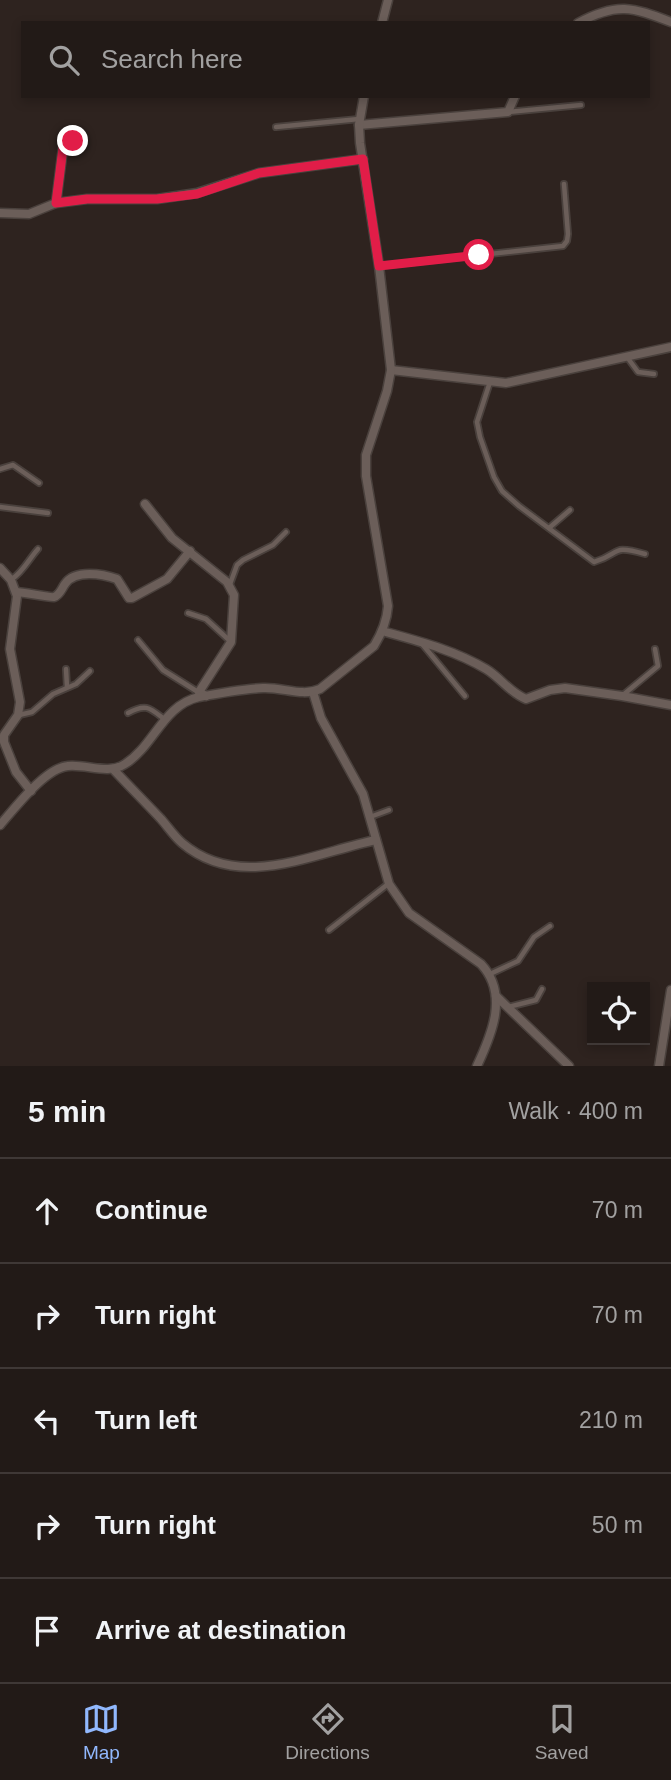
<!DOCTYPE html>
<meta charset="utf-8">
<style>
body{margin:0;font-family:Helvetica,sans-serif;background:#2e2724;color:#f1f3f6}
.controls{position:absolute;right:21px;bottom:21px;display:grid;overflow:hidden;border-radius:0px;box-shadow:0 4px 10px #0003}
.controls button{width:63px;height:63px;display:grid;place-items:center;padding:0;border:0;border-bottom:2px solid #3f3836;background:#221a17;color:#f1f3f6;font:35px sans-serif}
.stop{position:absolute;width:21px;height:21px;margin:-16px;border:5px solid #e11d48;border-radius:50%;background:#fff}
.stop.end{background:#e11d48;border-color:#fff;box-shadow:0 2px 7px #0008}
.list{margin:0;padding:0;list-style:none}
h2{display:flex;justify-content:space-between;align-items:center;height:91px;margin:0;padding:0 28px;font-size:30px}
h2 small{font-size:23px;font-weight:400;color:#a2a1a1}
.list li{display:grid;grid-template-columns:46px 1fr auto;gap:21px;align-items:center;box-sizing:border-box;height:105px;padding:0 28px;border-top:2px solid #3f3836}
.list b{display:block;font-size:26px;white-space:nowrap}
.list em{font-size:23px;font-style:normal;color:#a2a1a1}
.icon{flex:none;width:38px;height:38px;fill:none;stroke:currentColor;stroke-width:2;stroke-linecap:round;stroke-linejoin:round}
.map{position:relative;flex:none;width:671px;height:1066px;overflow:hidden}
.search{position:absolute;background:#221a17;box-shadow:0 4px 10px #0003;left:21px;right:21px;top:21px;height:77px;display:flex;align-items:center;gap:18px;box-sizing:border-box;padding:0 24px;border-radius:0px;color:#a2a1a1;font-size:26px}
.sheet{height:616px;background:#221a17}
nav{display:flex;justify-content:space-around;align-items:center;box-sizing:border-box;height:98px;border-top:2px solid #3f3836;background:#221a17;font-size:19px;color:#a2a1a1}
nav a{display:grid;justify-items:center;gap:4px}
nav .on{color:#91b8fd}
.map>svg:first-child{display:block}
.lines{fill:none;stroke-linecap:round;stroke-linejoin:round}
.service-casing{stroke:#4a413d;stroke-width:8}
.minor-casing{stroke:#4a413d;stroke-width:11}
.service{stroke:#6b5e59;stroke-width:4.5}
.minor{stroke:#6b5e59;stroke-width:8}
.route{stroke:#e11d48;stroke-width:9}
</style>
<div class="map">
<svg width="671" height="1066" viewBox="0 0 671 1066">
<rect width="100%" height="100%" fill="#2e231f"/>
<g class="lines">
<!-- service casing -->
<g class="service-casing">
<g id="service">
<path d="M508 112 581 105"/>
<path d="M276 127 359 119"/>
<path d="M380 266 563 246 567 241 568 234 564 184"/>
<path d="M627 357 638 372 654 374"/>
<path d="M490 382 477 422 480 437 494 477 502 491 519 506 594 562C622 554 609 544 645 554"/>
<path d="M0 469 13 465 39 483"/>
<path d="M0 507 48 513"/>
<path d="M549 528 570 510"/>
<path d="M12 579C23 572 29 559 38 549"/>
<path d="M230 584 237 565 243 560 273 545 286 532"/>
<path d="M188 613 206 619 230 641"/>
<path d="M138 640 163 670 198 692"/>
<path d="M423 645 465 696"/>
<path d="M66 669 67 687"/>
<path d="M623 695 658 666 655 649"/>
<path d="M128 713C146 703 150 708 164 719"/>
<path d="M19 715 32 712 53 694 76 684 90 671"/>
<path d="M370 817 389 810"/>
<path d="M329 930 388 884"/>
<path d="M490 974 518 961 534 937 550 926"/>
<path d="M508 1007 536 1000 542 989"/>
</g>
</g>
<!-- minor casing -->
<g class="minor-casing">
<g id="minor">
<path d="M382 23 388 0"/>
<path d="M578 23C617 2 632 7 671 22"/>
<path d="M359 125 508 112 515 96"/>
<path d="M56 203 63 148 67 143 73 141"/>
<path d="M0 213 29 214 56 203 87 199H157L197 193 259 173 363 159"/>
<path d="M391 370 506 383 671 347"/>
<path d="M145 504 172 538 227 582 234 595 231 642 199 692 206 696"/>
<path d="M0 568 11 580 17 596 10 649 20 702 18 715 4 735V742L16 772 31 791"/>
<path d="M16 592C24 592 50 598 54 597 60 595 62 588 65 584 75 569 103 574 117 579L129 598H132L167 579 190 551"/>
<path d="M382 631C418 641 454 650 486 669 501 678 510 693 526 699L550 690 565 688 622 696 671 705"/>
<path d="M313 692 321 718 363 794 389 884 409 913 481 964C509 994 492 1034 477 1066"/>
<path d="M113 769C129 786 145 802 161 819 168 827 174 836 182 843 240 892 313 853 376 840"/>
<path d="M0 825C15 808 45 768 68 766 87 764 108 775 125 764 154 746 163 705 199 697 220 693 242 689 263 688 283 687 302 697 320 689L374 646C382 633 387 620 388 606L366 476V455L387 391 391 370 379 266 360 143 359 125 364 96"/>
<path d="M496 996 569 1066"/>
<path d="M659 1066 671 990"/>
</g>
</g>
<!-- service -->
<use href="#service" class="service"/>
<!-- minor -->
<use href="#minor" class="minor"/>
</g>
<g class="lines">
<!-- route -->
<path class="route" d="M73 141 67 143 63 148 56 203 87 199H157L197 194 259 173 363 159 379 266 479 255"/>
</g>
</svg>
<div class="controls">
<button><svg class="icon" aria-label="locate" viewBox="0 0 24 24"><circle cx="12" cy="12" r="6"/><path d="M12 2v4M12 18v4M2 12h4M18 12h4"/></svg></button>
</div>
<div class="stop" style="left:479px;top:255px"></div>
<div class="stop end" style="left:73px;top:141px"></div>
<div class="search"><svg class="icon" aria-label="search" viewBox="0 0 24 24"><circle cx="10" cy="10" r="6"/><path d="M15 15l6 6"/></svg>Search here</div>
</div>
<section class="sheet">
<h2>5 min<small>Walk · 400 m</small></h2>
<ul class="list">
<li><svg class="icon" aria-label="ahead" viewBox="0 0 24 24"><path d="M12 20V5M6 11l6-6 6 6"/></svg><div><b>Continue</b></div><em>70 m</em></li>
<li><svg class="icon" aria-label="right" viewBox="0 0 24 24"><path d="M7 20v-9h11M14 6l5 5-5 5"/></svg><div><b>Turn right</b></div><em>70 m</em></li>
<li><svg class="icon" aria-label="left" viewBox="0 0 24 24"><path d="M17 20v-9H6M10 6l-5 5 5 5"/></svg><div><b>Turn left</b></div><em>210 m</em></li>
<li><svg class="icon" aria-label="right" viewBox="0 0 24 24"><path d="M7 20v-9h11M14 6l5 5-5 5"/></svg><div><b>Turn right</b></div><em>50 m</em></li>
<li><svg class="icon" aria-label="arrive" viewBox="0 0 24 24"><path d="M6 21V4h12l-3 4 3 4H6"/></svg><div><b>Arrive at destination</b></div></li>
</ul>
</section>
<nav>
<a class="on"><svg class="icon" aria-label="map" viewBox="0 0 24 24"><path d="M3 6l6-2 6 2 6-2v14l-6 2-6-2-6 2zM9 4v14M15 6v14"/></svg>Map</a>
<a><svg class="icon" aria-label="directions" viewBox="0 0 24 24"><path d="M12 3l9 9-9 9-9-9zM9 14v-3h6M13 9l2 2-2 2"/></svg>Directions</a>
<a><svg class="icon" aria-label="saved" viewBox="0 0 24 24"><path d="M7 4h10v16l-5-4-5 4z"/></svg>Saved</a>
</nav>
